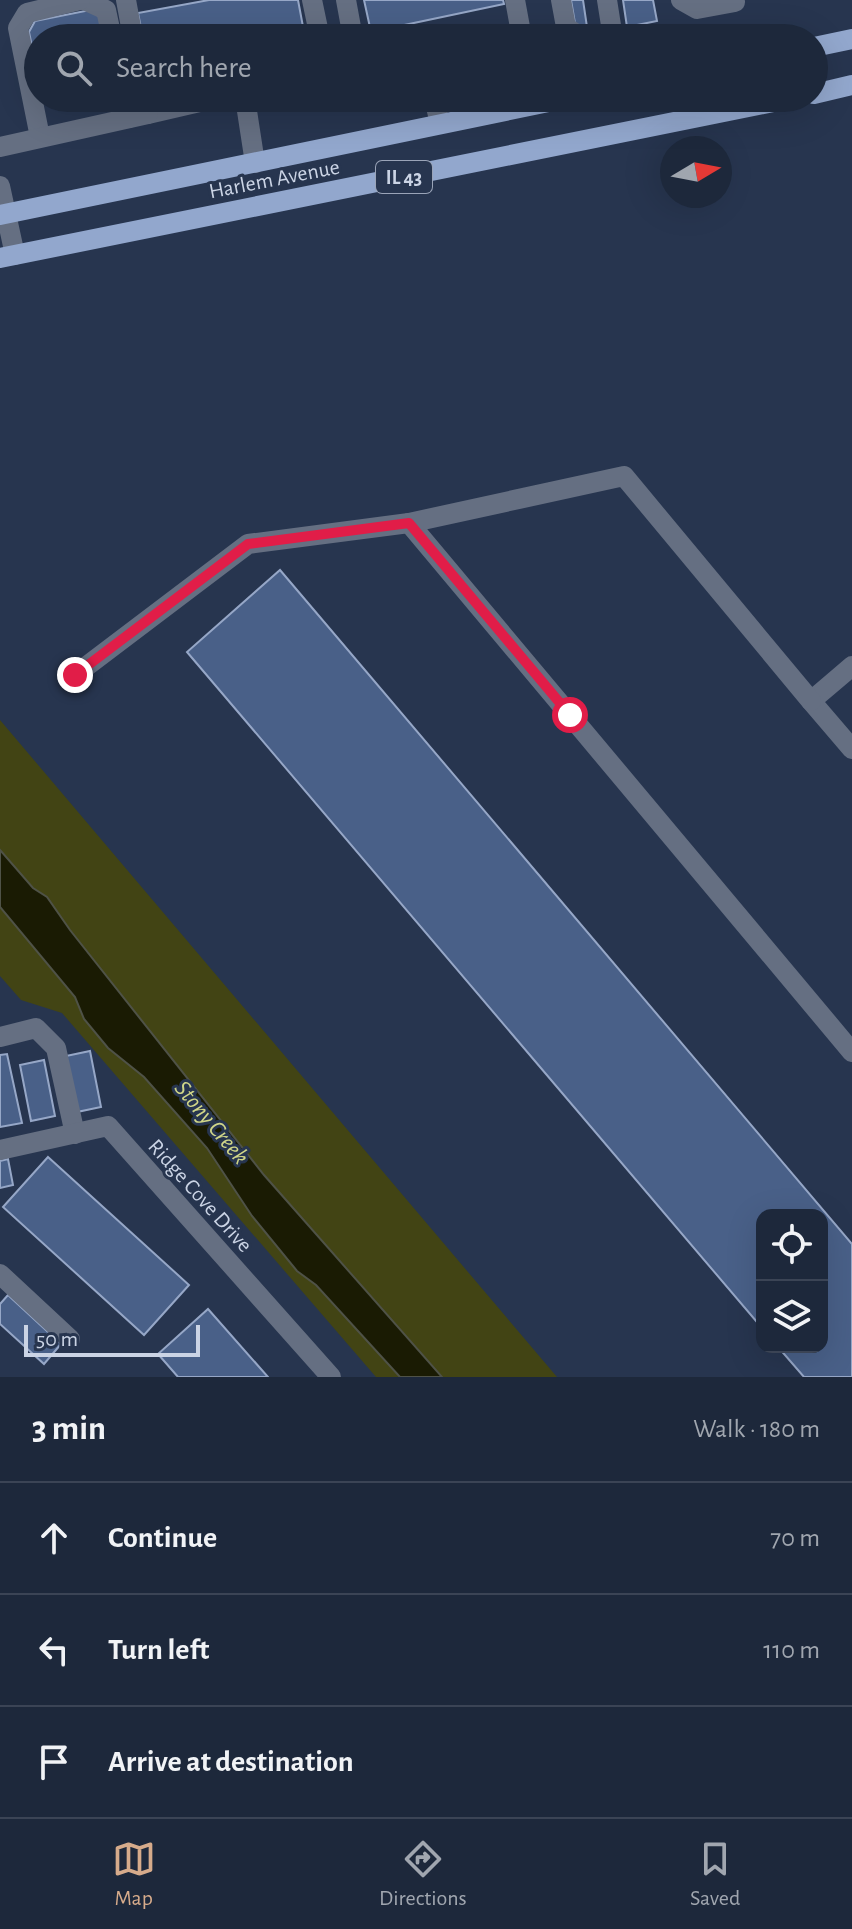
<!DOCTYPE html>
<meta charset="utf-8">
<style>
body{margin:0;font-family:"Alegreya Sans",sans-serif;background:#253042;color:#f1f3f6}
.controls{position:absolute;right:24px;bottom:24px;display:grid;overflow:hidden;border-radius:16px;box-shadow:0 8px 32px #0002}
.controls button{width:72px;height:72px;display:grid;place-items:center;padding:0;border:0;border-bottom:2px solid #3b4455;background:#1d283b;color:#f1f3f6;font:40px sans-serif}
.compass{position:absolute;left:660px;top:136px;width:72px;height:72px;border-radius:50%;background:#1d283b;box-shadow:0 8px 32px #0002;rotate:80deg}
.scale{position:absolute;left:24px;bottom:20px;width:176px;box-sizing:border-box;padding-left:8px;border:4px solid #cbd4e5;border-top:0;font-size:22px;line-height:28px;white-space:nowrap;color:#cbd4e5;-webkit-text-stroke:6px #27354f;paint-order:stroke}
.stop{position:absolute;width:24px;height:24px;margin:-18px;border:6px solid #e11d48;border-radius:50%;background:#fff}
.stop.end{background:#e11d48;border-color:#fff;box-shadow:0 2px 8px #0008}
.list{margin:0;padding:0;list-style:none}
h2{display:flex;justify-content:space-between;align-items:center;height:104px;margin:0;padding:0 32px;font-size:34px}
h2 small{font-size:26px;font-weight:400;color:#a0a6af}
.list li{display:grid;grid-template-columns:52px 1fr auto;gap:24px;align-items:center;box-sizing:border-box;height:112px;padding:0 32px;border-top:2px solid #3b4455}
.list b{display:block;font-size:30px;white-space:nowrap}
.list em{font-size:26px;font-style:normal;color:#a0a6af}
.icon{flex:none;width:44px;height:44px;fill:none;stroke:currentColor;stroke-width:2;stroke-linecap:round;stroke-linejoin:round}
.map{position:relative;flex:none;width:852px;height:1377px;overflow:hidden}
.search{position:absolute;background:#1d283b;box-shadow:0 8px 32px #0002;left:24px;right:24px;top:24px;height:88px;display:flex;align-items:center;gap:20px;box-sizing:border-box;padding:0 28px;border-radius:44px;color:#a0a6af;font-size:30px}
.sheet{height:440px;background:#1d283b}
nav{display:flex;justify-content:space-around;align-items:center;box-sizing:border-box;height:112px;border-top:2px solid #3b4455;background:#1d283b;font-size:22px;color:#a0a6af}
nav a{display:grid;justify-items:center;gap:4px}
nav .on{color:#d6ab8b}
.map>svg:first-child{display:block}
.green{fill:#424414}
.water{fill:#1a1b03;stroke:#4f5247;stroke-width:2}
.building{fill:#496088;stroke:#96a7c7;stroke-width:2}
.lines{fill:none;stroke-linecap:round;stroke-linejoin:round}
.minor{stroke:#656f82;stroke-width:20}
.major{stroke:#92a7cd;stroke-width:20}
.route{stroke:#e11d48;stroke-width:10}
.labels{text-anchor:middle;stroke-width:6;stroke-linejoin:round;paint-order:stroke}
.shield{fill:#27354f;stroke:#9aa4b8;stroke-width:2}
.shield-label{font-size:20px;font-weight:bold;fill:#cbd4e5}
.street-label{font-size:22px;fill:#cbd4e5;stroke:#27354f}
.water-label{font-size:24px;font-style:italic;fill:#d0d688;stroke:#27354f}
</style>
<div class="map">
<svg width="852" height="1377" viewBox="0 0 852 1377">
<rect width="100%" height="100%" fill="#27354f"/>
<!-- green -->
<g class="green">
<path d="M0 720 557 1377H442L264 1175 70 930 47 897 33 888 0 850Z"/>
<path d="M0 907 75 997 84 1019 107 1048 144 1077 207 1148 252 1216 297 1271 316 1285 400 1377H376L62 1013 21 1000 0 976Z"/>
</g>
<!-- water -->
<path class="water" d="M0 850 33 888 47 897 70 930 264 1175 442 1377H400L316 1285 297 1271 252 1216 207 1148 144 1077 108 1048 84 1019 75 997 0 907Z"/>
<!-- building -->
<g class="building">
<path d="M209 0H298L304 32 272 38H143L138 13Z"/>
<path d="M364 0H503L504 4 371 32Z"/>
<path d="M571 0H583L587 27 576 29Z"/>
<path d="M623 0H653L657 21 627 27Z"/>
<path d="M90 10 101 18 105 38H38V75L29 32 35 21Z"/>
<path d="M280 570 852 1244V1377H804L778 1347H822V1215H762V1328L187 652Z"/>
<path d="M90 1051 101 1107 77 1112 66 1056Z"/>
<path d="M7 1054 22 1123 0 1127V1055Z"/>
<path d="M44 1060 55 1116 31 1121 20 1065Z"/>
<path d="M48 1157 189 1285 144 1335 3 1207Z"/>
<path d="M8 1159 13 1185 0 1188V1161Z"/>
<path d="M8 1295 61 1344 44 1364 0 1324V1304Z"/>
<path d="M208 1309 268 1377H178L158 1354Z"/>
</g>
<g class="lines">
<!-- minor -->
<g class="minor">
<path d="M84 0 106 10 112 38"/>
<path d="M126 0 133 38"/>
<path d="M312 0 320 38"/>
<path d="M346 0 353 38"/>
<path d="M515 0 522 38"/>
<path d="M561 0 566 27 578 35 594 38"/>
<path d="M607 0 613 38"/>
<path d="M681 0 697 9 735 2"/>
<path d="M124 98 129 118"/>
<path d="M145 98 148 114 217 98"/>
<path d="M245 98 255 163"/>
<path d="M434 98 440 124"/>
<path d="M40 137 18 28 27 13 80 0"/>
<path d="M0 147 148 114"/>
<path d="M0 186 15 255"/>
<path d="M409 523 852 1052"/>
<path d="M852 666 811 701 852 749"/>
<path d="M75 675 248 544 409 523 624 476 811 701"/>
<path d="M0 1037 36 1028 56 1048 75 1134"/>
<path d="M0 1150 108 1126 331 1377"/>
<path d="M0 1274 70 1339"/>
</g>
<!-- major -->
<g class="major">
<path d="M814 47 852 39"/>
<path d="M814 94 852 85"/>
<path d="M0 215 568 98"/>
<path d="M0 258 793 98"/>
</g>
</g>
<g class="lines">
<!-- route -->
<path class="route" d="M75 675 248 544 409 523 570 715"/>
</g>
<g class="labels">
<!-- shield labels -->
<rect class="shield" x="376" y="161" width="56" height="32" rx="6"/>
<g class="shield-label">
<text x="404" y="184">IL 43</text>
</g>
<!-- street labels -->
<g class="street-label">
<text transform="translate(274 178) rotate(-11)" y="8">Harlem Avenue</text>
<text transform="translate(201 1195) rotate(48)" y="8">Ridge Cove Drive</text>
</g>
<!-- water labels -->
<g class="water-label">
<text transform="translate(212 1122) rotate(50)" y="8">Stony Creek</text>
</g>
</g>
</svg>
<div class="controls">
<button><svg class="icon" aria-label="locate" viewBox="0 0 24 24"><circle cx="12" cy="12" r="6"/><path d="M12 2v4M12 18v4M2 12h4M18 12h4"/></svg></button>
<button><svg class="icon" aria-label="layers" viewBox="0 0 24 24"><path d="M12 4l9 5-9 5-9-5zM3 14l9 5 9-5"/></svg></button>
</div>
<svg class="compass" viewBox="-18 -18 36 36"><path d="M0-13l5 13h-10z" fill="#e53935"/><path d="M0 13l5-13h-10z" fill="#a0a6af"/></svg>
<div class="scale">50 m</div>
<div class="stop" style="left:570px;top:715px"></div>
<div class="stop end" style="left:75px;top:675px"></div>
<div class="search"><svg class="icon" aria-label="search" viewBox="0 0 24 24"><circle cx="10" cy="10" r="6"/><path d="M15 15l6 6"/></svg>Search here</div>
</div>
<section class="sheet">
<h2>3 min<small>Walk · 180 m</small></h2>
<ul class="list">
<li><svg class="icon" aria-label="ahead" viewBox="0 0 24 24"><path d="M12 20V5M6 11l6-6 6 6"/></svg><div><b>Continue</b></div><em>70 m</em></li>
<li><svg class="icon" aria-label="left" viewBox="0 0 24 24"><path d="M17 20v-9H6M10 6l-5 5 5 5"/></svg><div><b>Turn left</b></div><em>110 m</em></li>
<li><svg class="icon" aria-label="arrive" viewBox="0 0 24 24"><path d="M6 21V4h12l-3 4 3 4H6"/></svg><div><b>Arrive at destination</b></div></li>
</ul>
</section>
<nav>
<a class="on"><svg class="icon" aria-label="map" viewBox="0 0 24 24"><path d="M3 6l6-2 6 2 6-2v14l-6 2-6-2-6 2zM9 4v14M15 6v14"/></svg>Map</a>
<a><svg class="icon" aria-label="directions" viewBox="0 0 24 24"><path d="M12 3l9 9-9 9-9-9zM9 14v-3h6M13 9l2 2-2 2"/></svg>Directions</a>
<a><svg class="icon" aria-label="saved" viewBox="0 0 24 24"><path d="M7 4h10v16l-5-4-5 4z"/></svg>Saved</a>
</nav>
